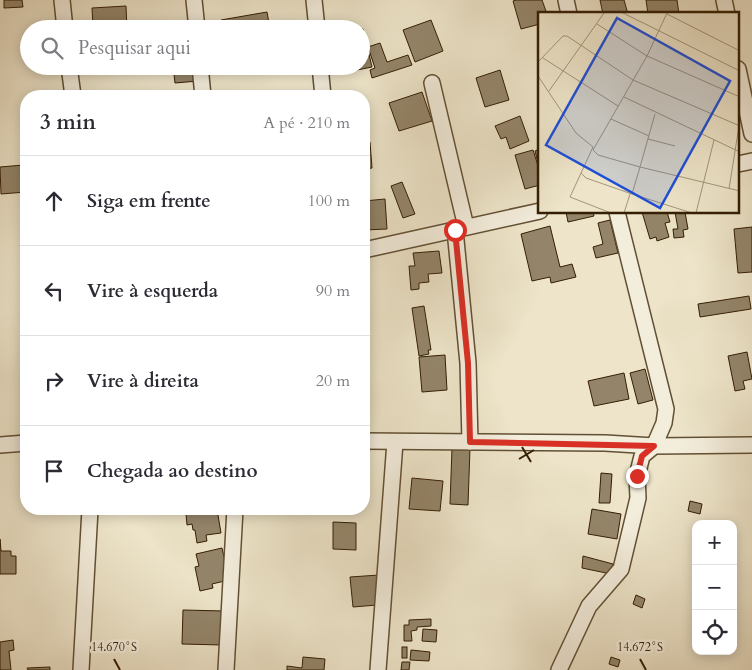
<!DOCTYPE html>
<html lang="pt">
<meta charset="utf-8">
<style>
body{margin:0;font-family:Cardo,serif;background:#f7f7f7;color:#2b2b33}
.controls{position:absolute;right:15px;bottom:15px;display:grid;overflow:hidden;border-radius:10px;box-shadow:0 2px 12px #0003}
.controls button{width:45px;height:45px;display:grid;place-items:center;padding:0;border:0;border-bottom:1px solid #e1e1e2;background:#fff;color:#2b2b33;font:25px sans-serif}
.stop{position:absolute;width:15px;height:15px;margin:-11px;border:4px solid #d93025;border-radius:50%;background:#fff}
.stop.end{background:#d93025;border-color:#fff;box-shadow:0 1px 5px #0008}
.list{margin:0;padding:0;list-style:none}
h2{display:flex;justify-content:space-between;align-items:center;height:65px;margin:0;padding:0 20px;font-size:21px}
h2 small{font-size:16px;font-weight:400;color:#7c7c81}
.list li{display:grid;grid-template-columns:32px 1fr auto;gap:15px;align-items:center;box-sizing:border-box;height:90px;padding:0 20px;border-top:1px solid #e1e1e2}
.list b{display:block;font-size:19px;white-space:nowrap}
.list em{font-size:16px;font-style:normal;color:#7c7c81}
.icon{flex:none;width:28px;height:28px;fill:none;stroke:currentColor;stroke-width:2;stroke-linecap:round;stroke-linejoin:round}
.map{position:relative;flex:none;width:752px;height:670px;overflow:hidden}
.search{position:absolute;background:#fff;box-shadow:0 2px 12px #0003;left:20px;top:20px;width:350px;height:55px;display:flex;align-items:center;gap:12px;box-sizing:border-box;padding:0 18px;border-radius:28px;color:#7c7c81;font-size:19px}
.panel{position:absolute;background:#fff;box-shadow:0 2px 12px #0003;left:20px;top:90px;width:350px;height:425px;border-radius:20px}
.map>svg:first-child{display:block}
.building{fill:#94856a;stroke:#341e03}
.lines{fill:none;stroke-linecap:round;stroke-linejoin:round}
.street-casing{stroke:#625034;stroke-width:18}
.street{stroke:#f3eddc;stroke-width:15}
.route{stroke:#d93025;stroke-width:6}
.ticks{fill:none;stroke:#341e03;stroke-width:2}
.inset-road{fill:none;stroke:#a3957a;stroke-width:1}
.view{fill:#1d4ed8;fill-opacity:0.15;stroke:#1d4ed8;stroke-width:2.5}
.inset-edge{fill:none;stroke:#341e03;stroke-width:2.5}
.ticks-label{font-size:12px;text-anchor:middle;fill:#341e03;stroke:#f3eddc;stroke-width:5;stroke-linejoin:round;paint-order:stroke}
</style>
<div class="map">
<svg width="752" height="670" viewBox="0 0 752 670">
<rect width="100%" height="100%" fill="#ede4c9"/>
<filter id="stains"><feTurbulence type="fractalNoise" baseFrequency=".004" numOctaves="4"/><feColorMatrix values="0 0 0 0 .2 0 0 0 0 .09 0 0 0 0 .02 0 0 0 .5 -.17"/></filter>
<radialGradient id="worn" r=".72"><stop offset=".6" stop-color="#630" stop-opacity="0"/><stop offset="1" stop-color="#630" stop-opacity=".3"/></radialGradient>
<!-- building -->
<g class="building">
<path d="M4 0H22L23 7 4 8Z"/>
<path d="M516 0H542L547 14H540V24L521 29 513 1Z"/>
<path d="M600 0H624L628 14H603Z"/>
<path d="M646 0H677L679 14H648Z"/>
<path d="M126 6 127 29H98V26H93L92 8Z"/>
<path d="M267 12 270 29H223L221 20Z"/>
<path d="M431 20 443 51 415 62 403 30Z"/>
<path d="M361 29H363L372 67 347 72 346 66H361Z"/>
<path d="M380 43 387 62 408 55 412 65 372 78 370 70 375 68 368 47Z"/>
<path d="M173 66H207L209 80 175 83Z"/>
<path d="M500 70 509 100 485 107 476 78Z"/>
<path d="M422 92 432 121 399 131 389 103Z"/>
<path d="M520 116 529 141 510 149 506 137 501 139 495 126Z"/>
<path d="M364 142H370L372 168 364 169Z"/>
<path d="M540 149V167H539L535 151Z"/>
<path d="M533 150 540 172V185L525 189 515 155Z"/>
<path d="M24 165 26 192 1 194 0 167Z"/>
<path d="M402 182 415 214 403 218 391 186Z"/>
<path d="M385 199 387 229 364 230V201Z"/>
<path d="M566 212H593L594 216 568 222Z"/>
<path d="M642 212H667L670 222 665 223 669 237 657 241 656 237 650 239Z"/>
<path d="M675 212H685L688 229 683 230 684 237 674 238 673 229H678Z"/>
<path d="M610 220 618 253 596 258 593 247 603 244 598 223Z"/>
<path d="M550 226 560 267 572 264 576 277 551 283 550 277 532 281 521 234Z"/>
<path d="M752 227V272L738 273 734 229Z"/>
<path d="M439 251 442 273 428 274 429 282 419 283V289L411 290 409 266H415L413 253Z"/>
<path d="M749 296 751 309 700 317 698 304Z"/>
<path d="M424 306 431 350H428L429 354 419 356 412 308Z"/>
<path d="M747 352 752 379 743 381 745 389 735 391 728 356Z"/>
<path d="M445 355 447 390 422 392 419 357Z"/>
<path d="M645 369 653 400 638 404 630 373Z"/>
<path d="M624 373 629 399 594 406 588 381Z"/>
<path d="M452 448H470L468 505 450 504Z"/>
<path d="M601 473 612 474 610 503H599Z"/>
<path d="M412 478 443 481 440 511 409 509Z"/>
<path d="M690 501 702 504 700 514 688 511Z"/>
<path d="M193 509H217L221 533 206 535 207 541 197 543 195 530H193L192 524 187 525 186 514 193 513Z"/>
<path d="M592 509 621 514 617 539 588 534Z"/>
<path d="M333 522 356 523V550L333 549Z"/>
<path d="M0 539 1 551H11V556H16V574H0Z"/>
<path d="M222 548 229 580 212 584 213 588 200 591 195 567 199 566 196 554Z"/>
<path d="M583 556 613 564 611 574 582 568Z"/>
<path d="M379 575 381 589 376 590 377 605 353 607 350 577Z"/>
<path d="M636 595 645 599 642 608 633 604Z"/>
<path d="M183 610 224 611 222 645 182 644Z"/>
<path d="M431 619V626L417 627V630L411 631 412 641H404V625H409V620Z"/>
<path d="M423 629 437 630 436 642 422 641Z"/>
<path d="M13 640 14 650 9 651 11 670H0V642Z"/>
<rect x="402" y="647" width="5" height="11"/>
<path d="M411 650 430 652 429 661 410 660Z"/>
<path d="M303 657 325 659 324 670H287V666L302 668Z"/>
<path d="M611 657 620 660 618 667 609 664Z"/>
<path d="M402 662H410L409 670H401Z"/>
<path d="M50 667V670H28L27 668Z"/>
</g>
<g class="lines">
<!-- street casing -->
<g class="street-casing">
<g id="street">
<path d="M62 0 65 29"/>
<path d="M194 0 197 29"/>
<path d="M314 0 317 29"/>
<path d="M566 0 569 14"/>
<path d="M724 0 727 14"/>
<path d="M69 66 73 96"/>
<path d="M200 66 203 96"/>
<path d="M320 66 323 96"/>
<path d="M738 69 752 134"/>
<path d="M432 83 466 227"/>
<path d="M738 164 752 161"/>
<path d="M455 230 468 363 470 442"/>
<path d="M364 250 540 211"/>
<path d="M364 441 605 443 654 446 664 423 666 409 617 212"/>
<path d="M0 445 26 443"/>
<path d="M81 670 90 509"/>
<path d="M226 670 235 509"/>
<path d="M378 670 395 442"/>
<path d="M559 670 589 606 621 569 638 498 637 476 642 456 654 446 752 445"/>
</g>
</g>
<!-- street -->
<use href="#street" class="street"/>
</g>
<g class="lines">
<!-- route -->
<path class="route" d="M455 230 468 363 470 442 654 446 642 456 637 476"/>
</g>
<!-- ticks -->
<path class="ticks" d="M522 447 531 462M519 459 534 450M114 659 120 670M640 659 646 670"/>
<!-- overview -->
<g transform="translate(538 12)">
<rect width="201" height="201" fill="#ede4c9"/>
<path class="inset-road" d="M85 1 202 59M129 1 109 44 55 138 60 143 102 155 94 182 154 201M129 2 202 39M59 12 109 44 202 85M5 46 80 94M0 50 25 24H29L95 68 202 114M0 64 38 121 55 135 32 185 73 201M11 79 66 1M86 85 202 140M117 102 102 155 202 179M73 107 111 124M110 127 137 134M43 161 48 166 94 182M191 177 201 114M86 201 92 182M158 201 176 128"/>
<path class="view" d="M79 6 192 69 122 196 8 133Z"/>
<rect width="201" height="201" class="inset-edge"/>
</g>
<g class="ticks-label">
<text x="114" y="651">14.670°S</text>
<text x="640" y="651">14.672°S</text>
</g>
<rect width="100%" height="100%" filter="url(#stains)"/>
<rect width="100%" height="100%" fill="url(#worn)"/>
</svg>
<div class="controls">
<button>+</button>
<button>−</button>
<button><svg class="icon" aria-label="locate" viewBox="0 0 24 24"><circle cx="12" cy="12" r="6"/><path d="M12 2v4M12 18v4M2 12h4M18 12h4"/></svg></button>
</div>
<div class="stop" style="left:455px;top:230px"></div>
<div class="stop end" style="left:637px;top:476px"></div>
<div class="search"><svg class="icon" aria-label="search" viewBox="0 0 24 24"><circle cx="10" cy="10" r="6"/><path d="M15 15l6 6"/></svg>Pesquisar aqui</div>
<section class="panel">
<h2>3 min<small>A pé · 210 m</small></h2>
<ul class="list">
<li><svg class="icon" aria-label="ahead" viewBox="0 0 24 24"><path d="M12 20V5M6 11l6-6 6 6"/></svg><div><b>Siga em frente</b></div><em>100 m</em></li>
<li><svg class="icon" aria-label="left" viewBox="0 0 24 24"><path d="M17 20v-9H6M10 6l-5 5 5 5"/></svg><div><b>Vire à esquerda</b></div><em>90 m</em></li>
<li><svg class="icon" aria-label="right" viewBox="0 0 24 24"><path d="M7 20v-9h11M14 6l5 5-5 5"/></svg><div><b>Vire à direita</b></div><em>20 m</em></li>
<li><svg class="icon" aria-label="arrive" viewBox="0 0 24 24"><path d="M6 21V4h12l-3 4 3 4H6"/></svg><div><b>Chegada ao destino</b></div></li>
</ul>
</section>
</div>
